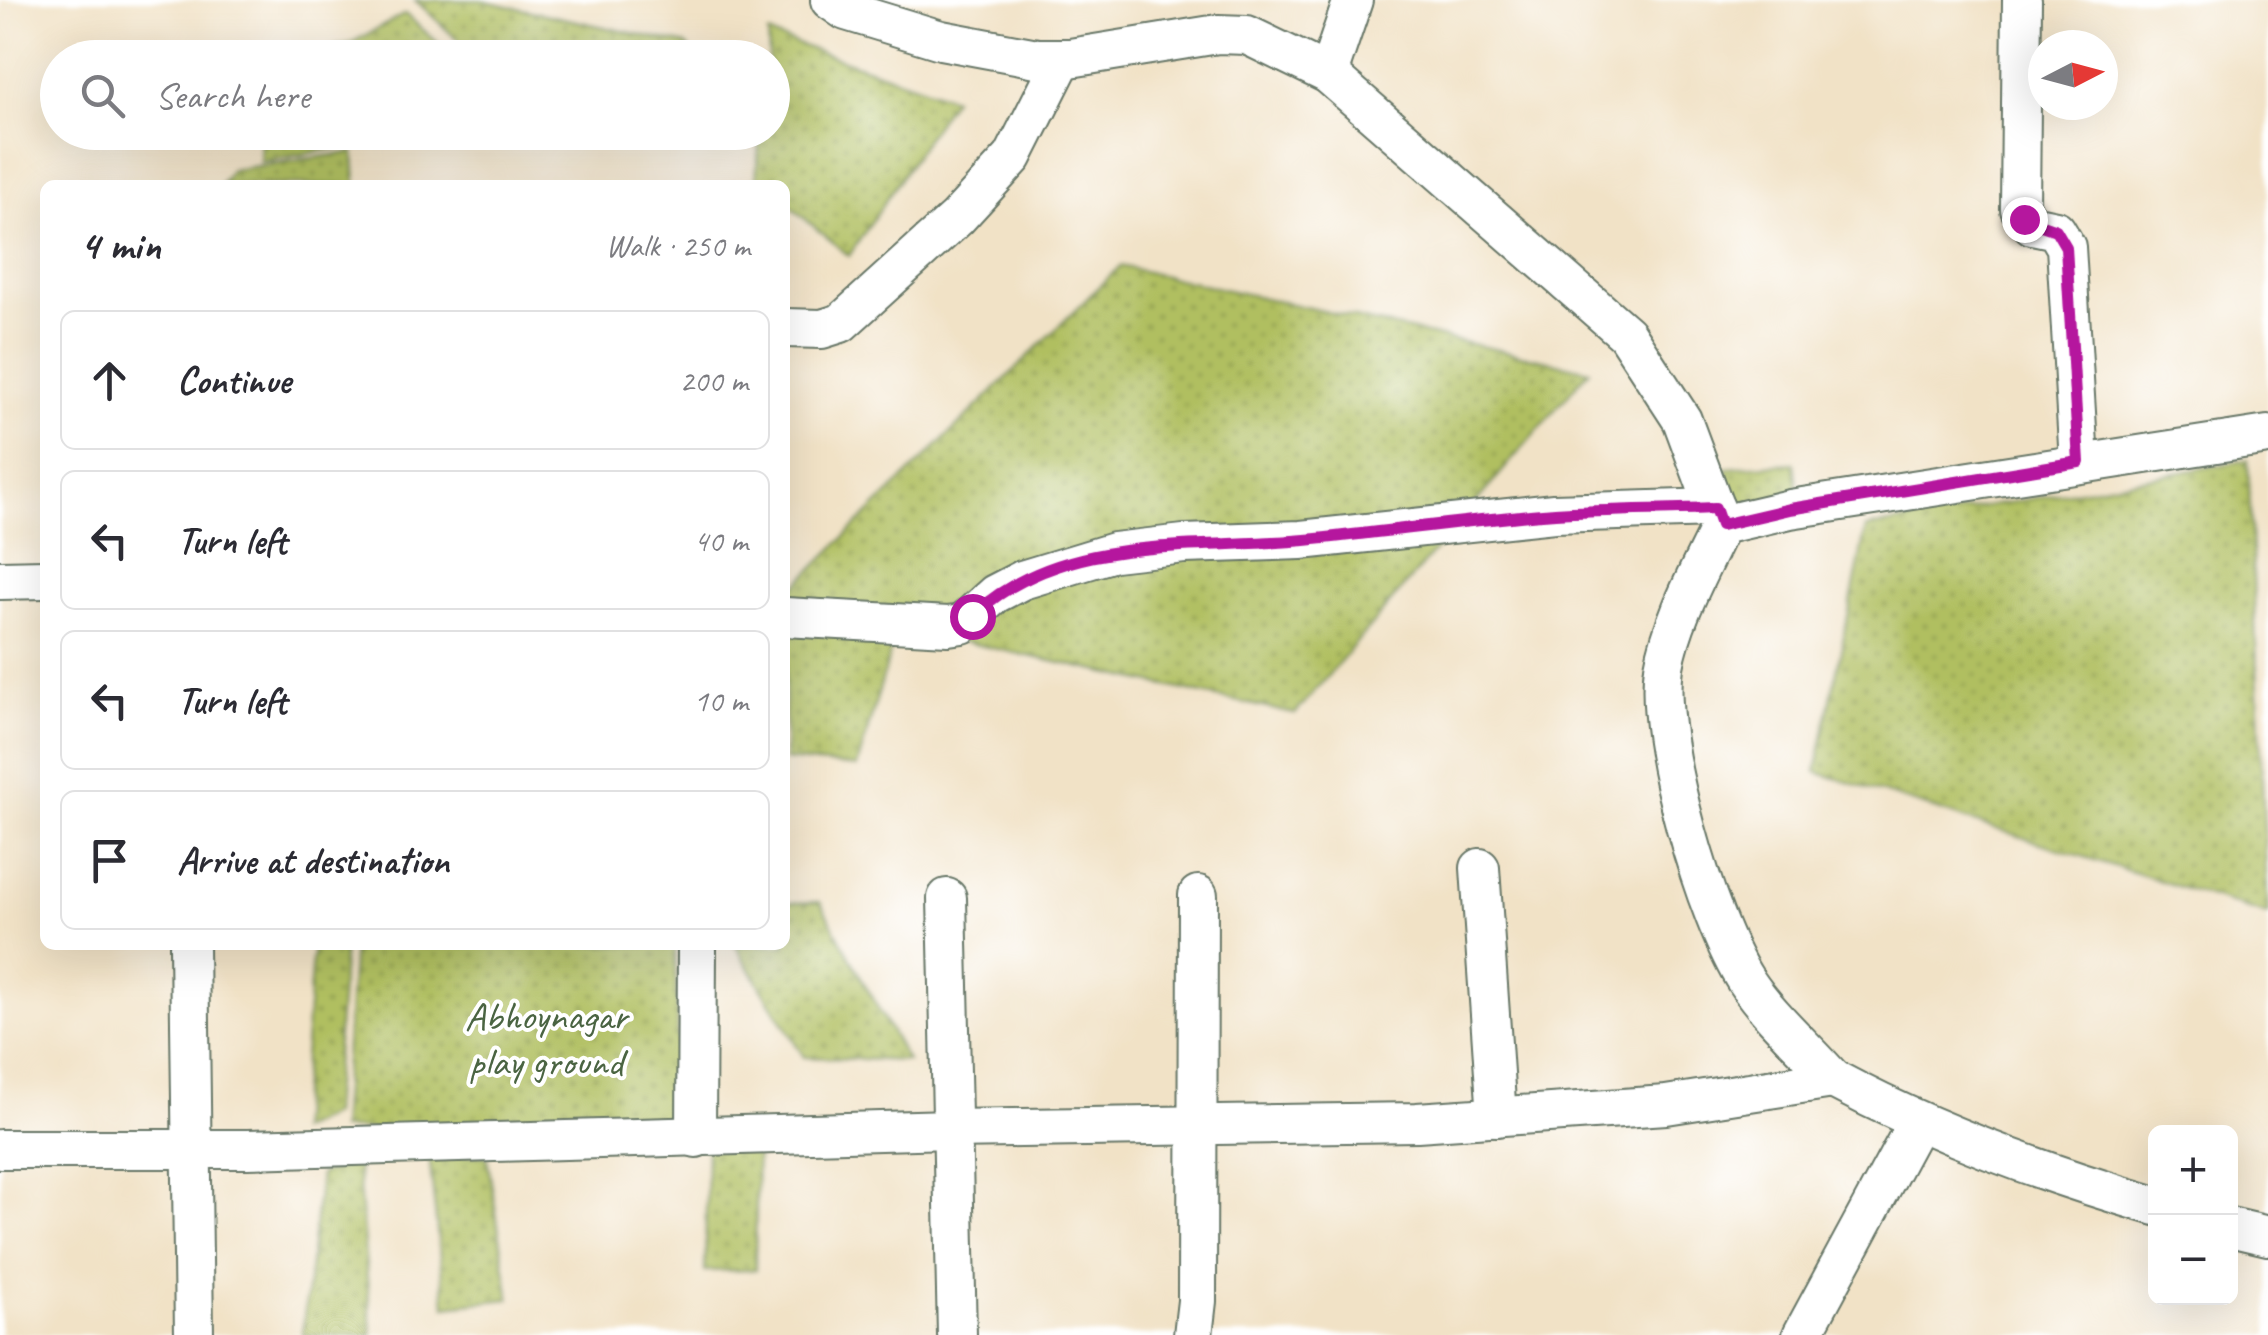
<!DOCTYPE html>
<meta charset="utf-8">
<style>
body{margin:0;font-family:Caveat,sans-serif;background:#f2f2f3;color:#2b2b33}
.controls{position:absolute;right:30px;bottom:30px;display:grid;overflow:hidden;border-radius:15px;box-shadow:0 10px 40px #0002}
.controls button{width:90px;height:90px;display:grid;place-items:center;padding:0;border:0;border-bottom:2px solid #e1e1e2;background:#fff;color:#2b2b33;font:50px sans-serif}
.compass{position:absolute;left:2028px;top:30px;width:90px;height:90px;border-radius:50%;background:#fff;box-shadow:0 10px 40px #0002;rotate:84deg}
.stop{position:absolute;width:30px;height:30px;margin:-22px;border:8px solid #b5179e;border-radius:50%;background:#fff}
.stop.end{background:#b5179e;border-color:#fff;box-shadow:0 2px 10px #0008}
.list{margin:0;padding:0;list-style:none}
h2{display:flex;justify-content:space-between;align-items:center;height:130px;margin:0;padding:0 40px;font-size:42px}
h2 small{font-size:32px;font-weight:400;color:#7c7c81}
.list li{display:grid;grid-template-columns:65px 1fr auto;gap:30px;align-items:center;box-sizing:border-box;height:140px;margin:0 20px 20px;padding:0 20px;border:2px solid #e1e1e2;border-radius:15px}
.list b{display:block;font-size:38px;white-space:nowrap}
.list em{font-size:32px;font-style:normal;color:#7c7c81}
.icon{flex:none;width:55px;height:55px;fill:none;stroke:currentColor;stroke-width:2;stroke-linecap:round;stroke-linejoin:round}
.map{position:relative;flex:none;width:2268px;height:1335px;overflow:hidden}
.search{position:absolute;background:#fff;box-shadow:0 10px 40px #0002;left:40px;top:40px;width:750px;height:110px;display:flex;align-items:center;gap:25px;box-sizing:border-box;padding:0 35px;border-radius:55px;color:#7c7c81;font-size:38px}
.panel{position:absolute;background:#fff;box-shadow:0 10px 40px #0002;left:40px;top:180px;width:750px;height:770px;border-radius:15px}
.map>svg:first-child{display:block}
.grass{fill:url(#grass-dots);stroke:#687e4a;stroke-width:2.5}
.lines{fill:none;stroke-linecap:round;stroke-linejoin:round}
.street-casing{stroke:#687767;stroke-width:42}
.street{stroke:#fff;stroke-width:38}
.route{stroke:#b5179e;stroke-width:12}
.labels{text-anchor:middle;stroke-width:8;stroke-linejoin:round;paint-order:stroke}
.park-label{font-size:40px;fill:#4a6442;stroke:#fff}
</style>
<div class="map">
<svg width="2268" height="1335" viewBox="0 0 2268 1335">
<defs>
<pattern id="grass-dots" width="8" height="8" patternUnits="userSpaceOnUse" patternTransform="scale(2.5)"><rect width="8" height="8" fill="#b0bf61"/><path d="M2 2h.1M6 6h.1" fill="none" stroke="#8f9c51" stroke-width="1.8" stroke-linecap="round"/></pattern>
</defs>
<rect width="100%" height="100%" fill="#fff"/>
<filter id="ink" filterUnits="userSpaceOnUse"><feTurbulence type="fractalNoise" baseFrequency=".01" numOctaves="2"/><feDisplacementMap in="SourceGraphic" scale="20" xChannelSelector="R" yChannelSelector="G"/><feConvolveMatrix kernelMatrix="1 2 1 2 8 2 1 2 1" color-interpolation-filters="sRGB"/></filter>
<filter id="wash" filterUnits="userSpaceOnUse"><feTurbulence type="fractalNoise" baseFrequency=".0048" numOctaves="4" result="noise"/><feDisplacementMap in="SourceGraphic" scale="40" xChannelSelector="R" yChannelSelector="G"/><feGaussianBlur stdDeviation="2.25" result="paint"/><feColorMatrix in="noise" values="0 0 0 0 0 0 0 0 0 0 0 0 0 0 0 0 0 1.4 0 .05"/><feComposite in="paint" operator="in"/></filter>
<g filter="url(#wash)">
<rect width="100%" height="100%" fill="#f1e2c6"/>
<!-- grass -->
<g class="grass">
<path d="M415 0H481L686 45 696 57H476Z"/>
<path d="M405 14 454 57H292L349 44Z"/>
<path d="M768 34 953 98 849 256 785 202V185H764L756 178 760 133 772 132Z"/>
<path d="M261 133V132L422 133 260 162Z"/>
<path d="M354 152 356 185H221L231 170Z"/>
<path d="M1120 266 1589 370 1295 714 785 603V596Z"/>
<path d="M2248 460 2268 915 1816 772 1866 528Z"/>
<path d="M1794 463 1799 504 1729 516 1727 468Z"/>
<path d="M785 627 895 635 857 767 785 760Z"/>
<path d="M820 902 907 1061 804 1057 735 945H785V903Z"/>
<path d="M313 945H344L332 1115 298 1131Z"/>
<path d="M353 945H675L680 1134 340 1129Z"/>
<path d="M757 1144 755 1270 705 1271 707 1146Z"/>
<path d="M429 1155 487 1156 510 1299 445 1306Z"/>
<path d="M357 1163 372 1335H302L320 1174Z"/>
</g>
</g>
<g filter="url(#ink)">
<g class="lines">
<!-- street casing -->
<g class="street-casing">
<g id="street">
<path d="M830 0 846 11 941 40 1037 58H1070L1218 34 1247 35 1328 74 1626 334 1682 420 1721 525"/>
<path d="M2022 0 2020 209 2032 225 2056 230 2066 247 2079 462"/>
<path d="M1328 74 1353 0"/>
<path d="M785 328 822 329 841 323 957 218 1013 157 1063 58"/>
<path d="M0 580 45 579"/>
<path d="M785 617 948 626 962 624 995 594 1022 580 1114 552 1184 544 1301 540 1554 513 1715 508"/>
<path d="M1480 868 1497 1117"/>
<path d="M947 898 957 1335"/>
<path d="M189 945 194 1335"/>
<path d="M1833 1079C1936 1134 2043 1173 2156 1206"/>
<path d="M696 1138 697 945"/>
<path d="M0 1149H247L950 1129 1417 1122 1666 1105 1833 1079C1805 1047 1769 1016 1746 981 1706 919 1653 739 1664 667 1672 619 1701 568 1721 525L1790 509 2268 435"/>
<path d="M2230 1227 2268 1236"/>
<path d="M1193 1335 1197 1301 1198 895"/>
<path d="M1802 1335 1916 1124"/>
</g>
</g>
<!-- street -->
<use href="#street" class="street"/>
</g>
</g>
<g class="lines" filter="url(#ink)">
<!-- route -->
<path class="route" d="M972 616C1061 532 1193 550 1305 540 1388 532 1471 519 1555 513 1608 510 1662 510 1715 508L1721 525 1790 509 2079 462 2066 247 2056 230 2024 219"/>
</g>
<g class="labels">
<!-- park labels -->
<g class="park-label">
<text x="546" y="1029">Abhoynagar<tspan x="546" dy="46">play ground</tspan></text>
</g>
</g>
</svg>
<div class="controls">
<button>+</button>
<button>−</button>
</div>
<svg class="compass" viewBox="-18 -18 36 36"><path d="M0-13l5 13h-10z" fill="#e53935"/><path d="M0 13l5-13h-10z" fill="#7c7c81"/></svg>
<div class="stop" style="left:972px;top:616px"></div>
<div class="stop end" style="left:2024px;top:219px"></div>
<div class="search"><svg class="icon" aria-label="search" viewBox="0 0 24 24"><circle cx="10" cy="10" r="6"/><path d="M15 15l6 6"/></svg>Search here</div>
<section class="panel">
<h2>4 min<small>Walk · 250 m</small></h2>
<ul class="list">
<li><svg class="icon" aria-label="ahead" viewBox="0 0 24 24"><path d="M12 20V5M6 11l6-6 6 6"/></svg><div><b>Continue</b></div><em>200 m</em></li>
<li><svg class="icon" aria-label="left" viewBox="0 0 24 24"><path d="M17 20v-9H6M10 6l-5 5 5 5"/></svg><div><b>Turn left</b></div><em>40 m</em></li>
<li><svg class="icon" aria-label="left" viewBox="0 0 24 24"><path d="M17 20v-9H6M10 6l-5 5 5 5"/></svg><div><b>Turn left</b></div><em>10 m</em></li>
<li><svg class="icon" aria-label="arrive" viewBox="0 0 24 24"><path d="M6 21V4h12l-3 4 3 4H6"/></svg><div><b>Arrive at destination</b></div></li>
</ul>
</section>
</div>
